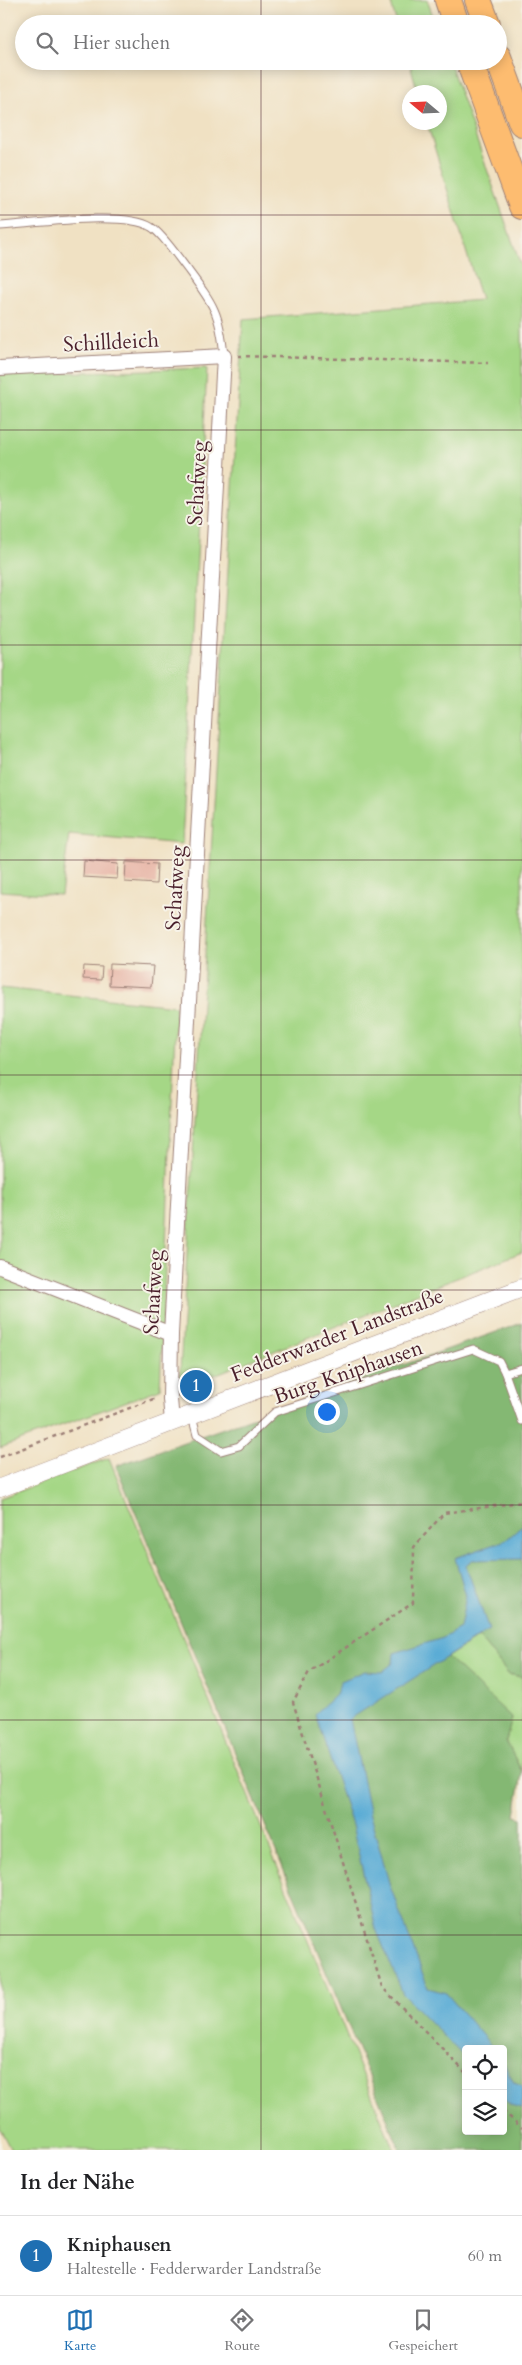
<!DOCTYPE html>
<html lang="de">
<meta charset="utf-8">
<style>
body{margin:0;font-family:Cardo,serif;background:#f6f6f6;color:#202124}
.controls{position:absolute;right:15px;bottom:15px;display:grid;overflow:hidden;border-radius:5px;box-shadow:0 2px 12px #0003}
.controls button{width:45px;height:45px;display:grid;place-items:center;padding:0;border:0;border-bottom:1px solid #e0e0e0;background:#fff;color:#202124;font:25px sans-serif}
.compass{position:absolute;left:402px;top:85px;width:45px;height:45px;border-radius:50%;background:#fff;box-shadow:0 2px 12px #0003;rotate:289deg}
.you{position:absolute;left:326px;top:1411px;width:18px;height:18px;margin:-12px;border:4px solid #fff;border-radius:50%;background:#1a73e8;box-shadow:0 0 0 8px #1a73e833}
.badge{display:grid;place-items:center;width:32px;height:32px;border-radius:50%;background:#1f6fb2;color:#fff;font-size:16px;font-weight:700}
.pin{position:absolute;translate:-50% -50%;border:2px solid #fff;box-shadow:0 1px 5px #0006}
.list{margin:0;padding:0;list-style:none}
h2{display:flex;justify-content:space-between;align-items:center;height:65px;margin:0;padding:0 20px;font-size:21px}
h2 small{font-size:16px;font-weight:400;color:#757577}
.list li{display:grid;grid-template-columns:32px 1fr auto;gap:15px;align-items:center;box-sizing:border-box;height:80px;padding:0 20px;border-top:1px solid #e0e0e0}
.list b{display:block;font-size:19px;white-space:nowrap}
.list p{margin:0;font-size:16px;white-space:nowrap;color:#757577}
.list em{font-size:16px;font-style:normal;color:#757577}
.icon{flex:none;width:28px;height:28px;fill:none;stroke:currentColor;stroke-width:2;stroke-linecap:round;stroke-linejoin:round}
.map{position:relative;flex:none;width:522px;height:2150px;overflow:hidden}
.search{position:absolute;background:#fff;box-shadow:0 2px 12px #0003;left:15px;right:15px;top:15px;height:55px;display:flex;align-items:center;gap:12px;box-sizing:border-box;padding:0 18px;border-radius:28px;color:#757577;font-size:19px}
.sheet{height:145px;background:#fff}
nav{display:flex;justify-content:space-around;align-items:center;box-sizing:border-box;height:70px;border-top:1px solid #e0e0e0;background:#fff;font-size:14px;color:#757577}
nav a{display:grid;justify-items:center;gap:2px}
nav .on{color:#1f6fb2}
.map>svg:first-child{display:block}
.green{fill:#a5d786;stroke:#787b58}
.forest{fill:#84b873;stroke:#676c4f;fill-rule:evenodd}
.water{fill:#5aacd5;stroke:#526680}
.building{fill:#e7b3a4}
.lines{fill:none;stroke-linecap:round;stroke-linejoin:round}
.service-casing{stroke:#9d8077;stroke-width:9}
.minor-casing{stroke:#9d8077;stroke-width:16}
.tertiary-casing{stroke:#9d8077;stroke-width:19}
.motorway-casing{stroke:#9d8077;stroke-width:28}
.path{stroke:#9d8077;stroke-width:2.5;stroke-dasharray:4 4;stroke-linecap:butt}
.service{stroke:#fff;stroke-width:7}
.minor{stroke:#fff;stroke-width:14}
.tertiary{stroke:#fff;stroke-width:18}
.motorway{stroke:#fdbc70;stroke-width:26}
.grid{fill:none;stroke:#4a1f2b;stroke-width:1;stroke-opacity:0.55}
.labels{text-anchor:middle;stroke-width:4;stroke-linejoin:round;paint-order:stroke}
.street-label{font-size:21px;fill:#4a1f2b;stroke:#f7f3e8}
</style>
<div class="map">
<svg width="522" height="2150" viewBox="0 0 522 2150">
<rect width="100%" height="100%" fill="#f7f3e8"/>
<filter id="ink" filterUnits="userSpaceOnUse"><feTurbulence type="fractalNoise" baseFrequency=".02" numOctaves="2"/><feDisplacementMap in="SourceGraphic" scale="10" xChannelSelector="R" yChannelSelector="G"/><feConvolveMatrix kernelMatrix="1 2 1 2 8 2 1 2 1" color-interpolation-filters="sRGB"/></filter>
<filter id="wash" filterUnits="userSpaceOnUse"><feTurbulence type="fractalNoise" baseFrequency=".0096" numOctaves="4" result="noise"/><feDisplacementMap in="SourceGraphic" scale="20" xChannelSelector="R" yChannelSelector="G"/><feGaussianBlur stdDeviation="1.12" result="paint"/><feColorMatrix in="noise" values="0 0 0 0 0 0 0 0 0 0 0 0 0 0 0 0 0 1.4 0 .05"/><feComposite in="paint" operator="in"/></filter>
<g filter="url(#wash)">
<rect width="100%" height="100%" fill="#f0e1c3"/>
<!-- green -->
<g class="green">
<path d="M390 0H427L436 24H397Z"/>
<path d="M409 61H449L522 269V1252L179 1389 243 319 481 300 427 123 440 122V92H418Z"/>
<path d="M207 368 182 844 69 834 61 895 0 891V375Z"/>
<path d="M0 988 176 1006 160 1389 0 1448Z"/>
<path d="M109 1458 394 2150H11L0 2129V1498Z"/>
<path d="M479 1636 508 1674 522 1677V1772L506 1741 447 1657Z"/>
</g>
<!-- forest -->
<path class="forest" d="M522 1323V1677L508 1674 479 1637 447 1657 512 1718 506 1741 522 1772 515 1816 522 1818V2150H400L116 1466ZM466 2049H503V2131H466Z"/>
<!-- water -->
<g class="water">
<path d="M522 1526V1559L472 1560 466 1566 489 1630 350 1719 370 1815 390 1886 428 1988 446 1993 494 2049H466V2059L403 1994 376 1929 352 1825 315 1714 336 1694 341 1681 365 1671 382 1672 393 1663 394 1653 443 1638 460 1628 466 1596 455 1558 506 1540Z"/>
<path d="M503 2061 514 2083 522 2086V2108L510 2105 503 2098Z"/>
</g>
<g id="blocks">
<!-- building -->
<g class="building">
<path d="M84 861 118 864 117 879 83 877Z"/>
<path d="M126 862 157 864 156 884 125 882Z"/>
<path d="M110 964 153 966 151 987 109 985Z"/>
<path d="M84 966 102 967 101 980 83 979Z"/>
</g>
</g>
</g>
<g filter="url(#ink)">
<use href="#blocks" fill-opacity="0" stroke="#9d8077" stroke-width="1"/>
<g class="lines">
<!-- service casing -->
<g class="service-casing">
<g id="service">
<path d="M0 226C33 224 125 210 151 227 162 233 180 260 188 270 214 305 220 313 224 356"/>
<path d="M505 1373 522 1368"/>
<path d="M192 1416 197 1435 221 1451 239 1446 275 1412 473 1349 499 1361 505 1373 522 1421"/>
</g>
</g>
<!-- minor casing -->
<g class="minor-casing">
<g id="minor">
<path d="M0 368 224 356 171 1334 170 1399 172 1422"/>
<path d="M0 1267 171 1334"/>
</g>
</g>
<!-- tertiary casing -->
<g class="tertiary-casing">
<path id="tertiary" d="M0 1488 522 1288"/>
</g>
<!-- motorway casing -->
<g class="motorway-casing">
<g id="motorway">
<path d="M448 0 456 24"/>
<path d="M478 0 487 24"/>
<path d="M498 57 522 123"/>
<path d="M469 61 522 206"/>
</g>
</g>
<!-- path -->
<g class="path">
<path d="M238 356 488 363"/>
<path d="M0 1457 156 1398"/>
<path d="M466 2073 382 1987 293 1702 309 1672 413 1603 414 1547 444 1513 522 1502"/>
<path d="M503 2111 522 2128"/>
</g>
<!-- service -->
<use href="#service" class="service"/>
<!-- minor -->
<use href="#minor" class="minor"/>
<!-- tertiary -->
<use href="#tertiary" class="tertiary"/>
<!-- motorway -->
<use href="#motorway" class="motorway"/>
</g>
</g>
<!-- grid -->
<path class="grid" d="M261 0V24M261 61V2150M0 215H522M0 430H522M0 645H522M0 860H522M0 1075H522M0 1290H522M0 1505H522M0 1720H522M0 1935H522"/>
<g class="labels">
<!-- street labels -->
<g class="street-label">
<text transform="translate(111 342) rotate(-3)" y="7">Schilldeich</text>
<text transform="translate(197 483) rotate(-87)" y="7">Schafweg</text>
<text transform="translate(175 888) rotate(-87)" y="7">Schafweg</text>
<text transform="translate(153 1292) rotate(-87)" y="7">Schafweg</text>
<text transform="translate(337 1335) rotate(-21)" y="7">Fedderwarder Landstraße</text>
<text transform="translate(348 1372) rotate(-19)" y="7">Burg Kniphausen</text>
</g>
</g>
</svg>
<div class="controls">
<button><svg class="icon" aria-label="locate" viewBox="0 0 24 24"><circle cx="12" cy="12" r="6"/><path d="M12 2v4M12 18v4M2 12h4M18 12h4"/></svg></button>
<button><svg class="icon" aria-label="layers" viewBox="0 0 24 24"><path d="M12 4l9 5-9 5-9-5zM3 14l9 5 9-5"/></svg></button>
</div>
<svg class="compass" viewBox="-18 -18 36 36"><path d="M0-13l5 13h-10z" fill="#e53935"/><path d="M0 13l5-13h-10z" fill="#757577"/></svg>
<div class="you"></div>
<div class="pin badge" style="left:196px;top:1386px">1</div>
<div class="search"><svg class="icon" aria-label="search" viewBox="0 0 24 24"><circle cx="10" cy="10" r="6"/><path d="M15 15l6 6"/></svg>Hier suchen</div>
</div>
<section class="sheet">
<h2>In der Nähe<small></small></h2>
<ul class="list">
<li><span class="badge">1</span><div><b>Kniphausen</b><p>Haltestelle · Fedderwarder Landstraße</p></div><em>60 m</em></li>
</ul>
</section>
<nav>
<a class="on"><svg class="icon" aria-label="map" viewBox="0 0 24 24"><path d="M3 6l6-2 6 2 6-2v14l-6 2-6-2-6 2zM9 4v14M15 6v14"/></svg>Karte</a>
<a><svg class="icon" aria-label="directions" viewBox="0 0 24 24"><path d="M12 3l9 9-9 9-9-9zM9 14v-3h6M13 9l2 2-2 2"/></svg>Route</a>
<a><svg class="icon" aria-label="saved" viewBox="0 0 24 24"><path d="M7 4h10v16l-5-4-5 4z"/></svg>Gespeichert</a>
</nav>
